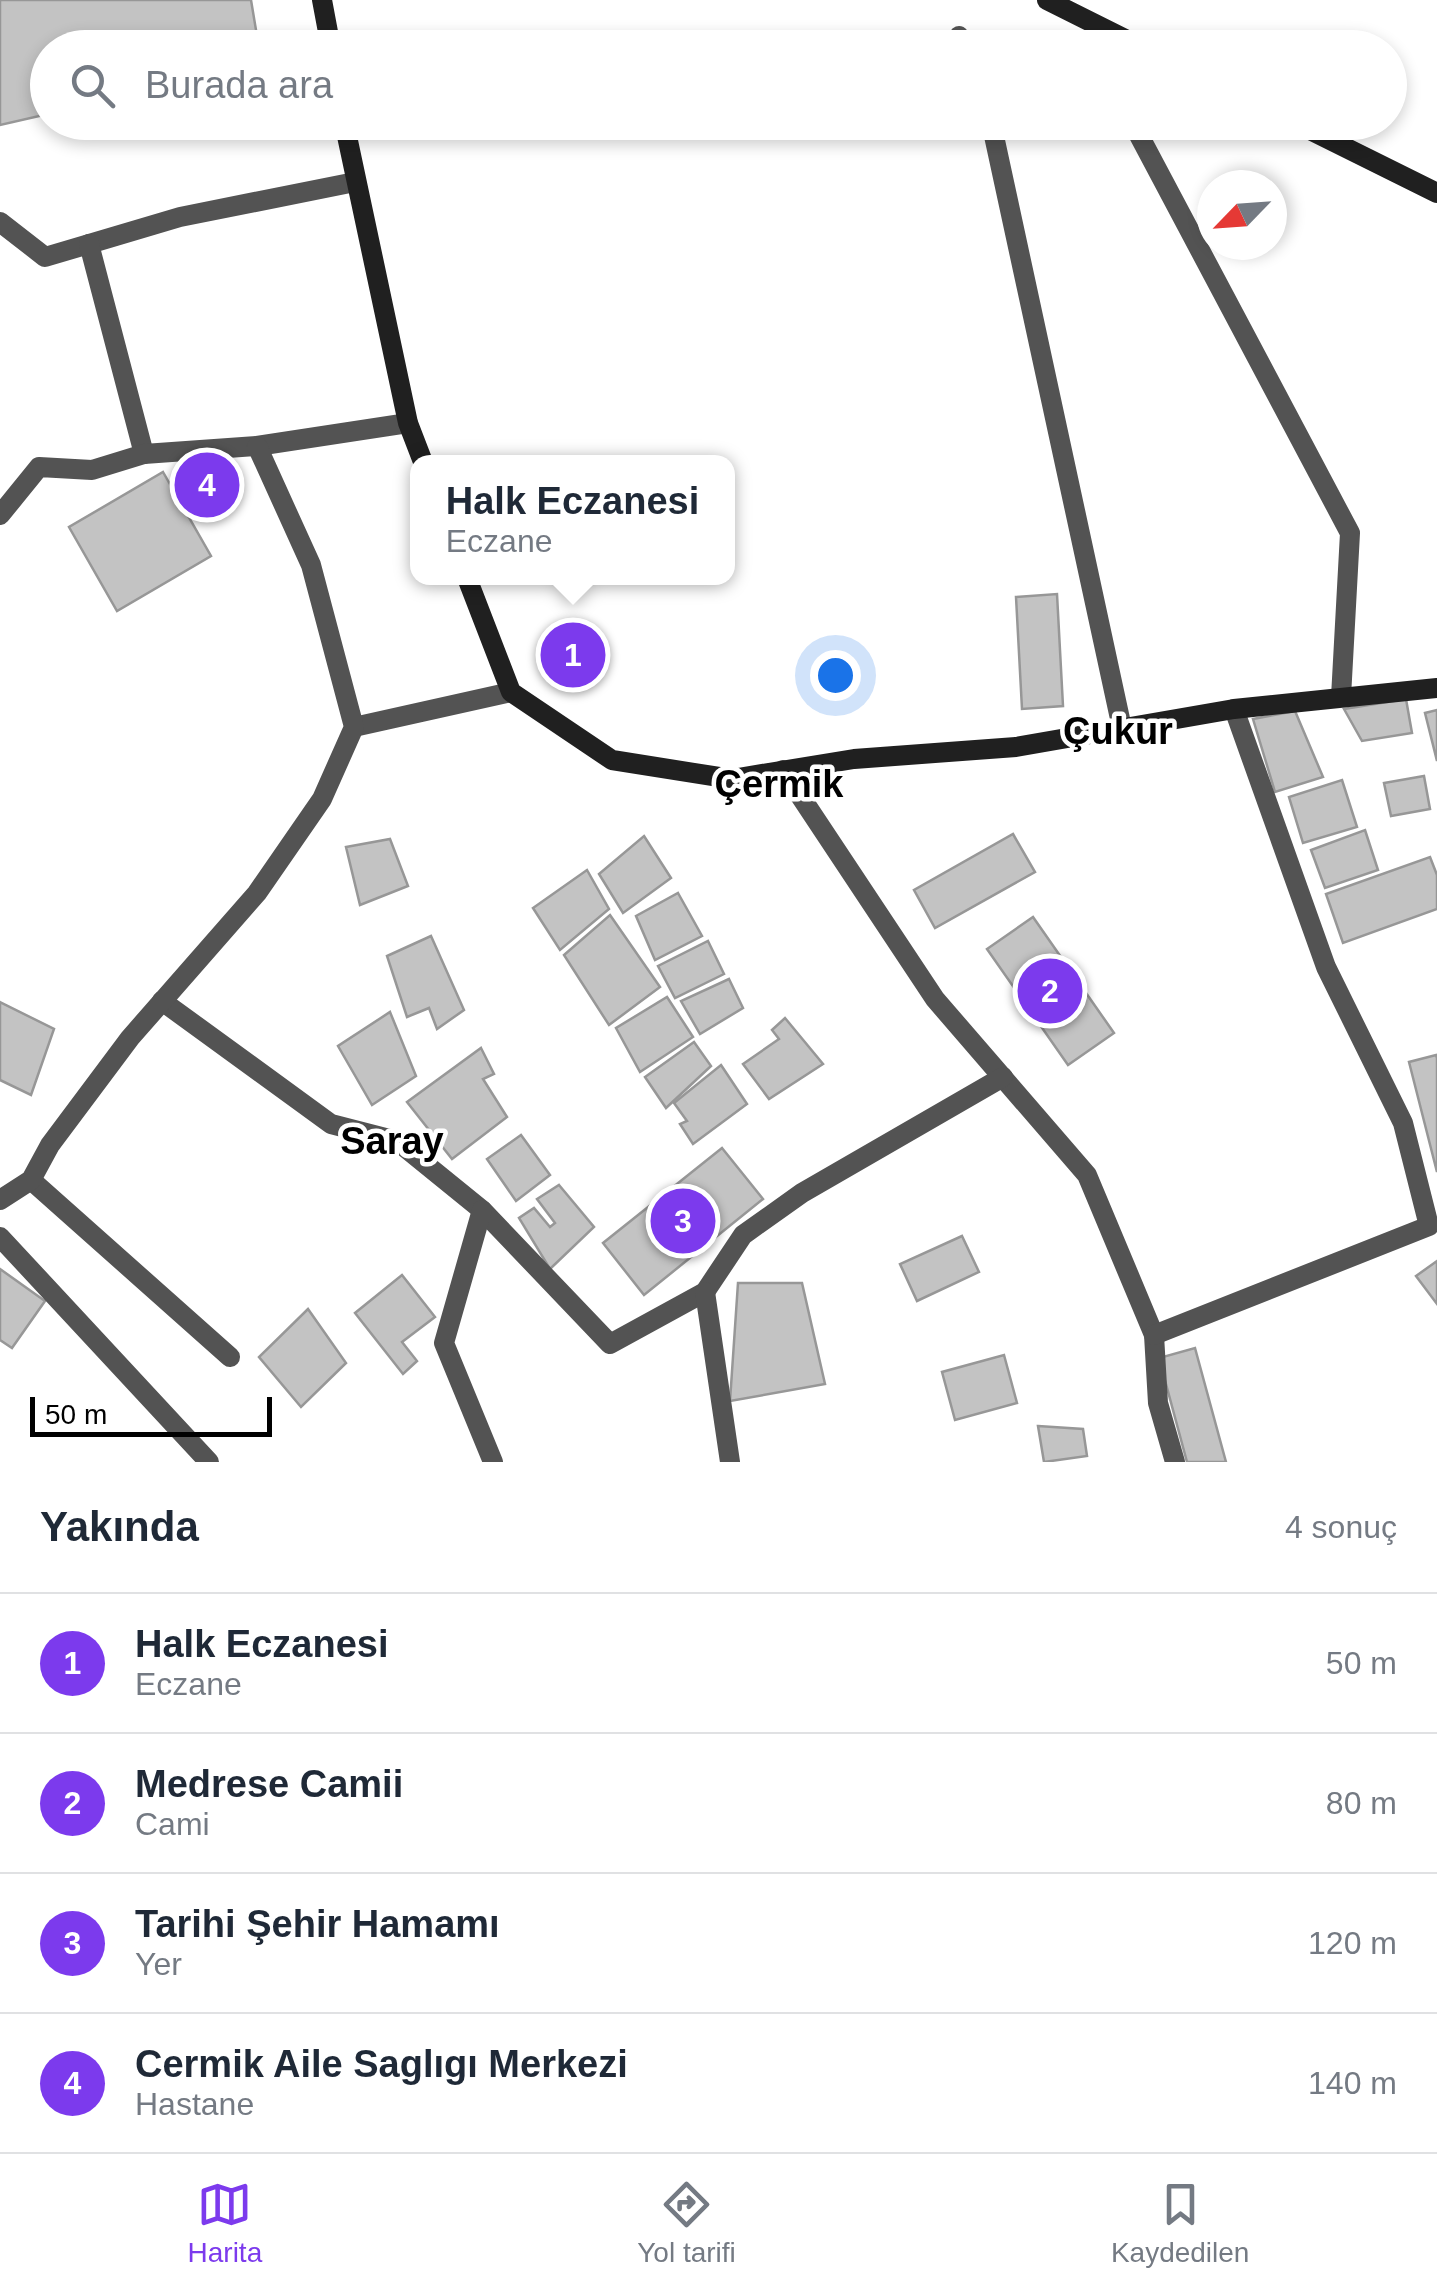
<!DOCTYPE html>
<html lang="tr">
<meta charset="utf-8">
<style>
body{margin:0;font-family:Arial,sans-serif;background:#f2f2f3;color:#1f2937}
.compass{position:absolute;left:1197px;top:170px;width:90px;height:90px;border-radius:50%;background:#fff;box-shadow:0 5px 15px #0003;rotate:245deg}
.scale{position:absolute;left:30px;bottom:25px;width:242px;box-sizing:border-box;padding-left:10px;border:5px solid #000;border-top:0;font-size:28px;line-height:35px;white-space:nowrap;color:#000;-webkit-text-stroke:8px #fff;paint-order:stroke}
.you{position:absolute;left:835px;top:675px;width:35px;height:35px;margin:-25px;border:8px solid #fff;border-radius:50%;background:#1a73e8;box-shadow:0 0 0 15px #1a73e833}
.badge{display:grid;place-items:center;width:65px;height:65px;border-radius:50%;background:#7c3aed;color:#fff;font-size:32px;font-weight:700}
.pin{position:absolute;translate:-50% -50%;border:5px solid #fff;box-shadow:0 2px 10px #0006}
.popup{position:absolute;left:410px;top:455px;width:325px;height:130px;box-sizing:border-box;display:grid;place-content:center;border-radius:20px;background:#fff;filter:drop-shadow(0 2px 8px #0005);font-size:32px;white-space:nowrap;color:#747a83}
.popup b{font-size:38px;color:#1f2937}
.popup::after{content:'';position:absolute;left:50%;top:100%;margin-left:-20px;border:20px solid transparent;border-top-color:#fff}
.list{margin:0;padding:0;list-style:none}
h2{display:flex;justify-content:space-between;align-items:center;height:130px;margin:0;padding:0 40px;font-size:42px}
h2 small{font-size:32px;font-weight:400;color:#747a83}
.list li{display:grid;grid-template-columns:65px 1fr auto;gap:30px;align-items:center;box-sizing:border-box;height:140px;padding:0 40px;border-top:2px solid #e0e1e3}
.list b{display:block;font-size:38px;white-space:nowrap}
.list p{margin:0;font-size:32px;white-space:nowrap;color:#747a83}
.list em{font-size:32px;font-style:normal;color:#747a83}
.icon{flex:none;width:55px;height:55px;fill:none;stroke:currentColor;stroke-width:2;stroke-linecap:round;stroke-linejoin:round}
.map{position:relative;flex:none;width:1437px;height:1462px;overflow:hidden}
.search{position:absolute;background:#fff;box-shadow:0 5px 15px #0003;left:30px;right:30px;top:30px;height:110px;display:flex;align-items:center;gap:25px;box-sizing:border-box;padding:0 35px;border-radius:55px;color:#747a83;font-size:38px}
.sheet{height:690px;background:#fff}
nav{display:flex;justify-content:space-around;align-items:center;box-sizing:border-box;height:140px;border-top:2px solid #e0e1e3;background:#fff;font-size:28px;color:#747a83}
nav a{display:grid;justify-items:center;gap:5px}
nav .on{color:#7c3aed}
.map>svg:first-child{display:block}
.building{fill:#c3c3c3;stroke:#979797;stroke-width:2.5}
.lines{fill:none;stroke-linecap:round;stroke-linejoin:round}
.street{stroke:#535353;stroke-width:20}
.secondary{stroke:#202020;stroke-width:20}
.labels{text-anchor:middle;stroke-width:9;stroke-linejoin:round;paint-order:stroke}
.district-label{font-size:38px;font-weight:bold;fill:#000;stroke:#fff}
</style>
<div class="map">
<svg width="1437" height="1462" viewBox="0 0 1437 1462">
<rect width="100%" height="100%" fill="#fff"/>
<!-- building -->
<g class="building">
<path d="M0 0H251L259 48H48V114L0 125Z"/>
<path d="M163 472 211 556 117 611 69 527Z"/>
<path d="M1057 594 1063 706 1022 709 1016 597Z"/>
<path d="M1406 699 1412 733 1362 741 1344 709Z"/>
<path d="M1437 710V761L1425 713Z"/>
<path d="M1295 711 1323 777 1275 792 1253 719Z"/>
<path d="M1424 776 1430 809 1391 816 1384 783Z"/>
<path d="M1342 780 1357 827 1303 843 1289 797Z"/>
<path d="M1365 830 1378 870 1325 888 1311 850Z"/>
<path d="M1013 834 1035 872 935 928 914 890Z"/>
<path d="M644 836 671 878 623 913 599 874Z"/>
<path d="M390 839 408 886 360 905 346 847Z"/>
<path d="M1430 857 1437 875V909L1343 943 1326 894Z"/>
<path d="M587 870 609 909 560 950 533 908Z"/>
<path d="M678 893 702 936 655 960 636 916Z"/>
<path d="M610 915 660 987 609 1025 564 955Z"/>
<path d="M1033 917 1114 1033 1068 1065 987 949Z"/>
<path d="M431 936 464 1010 437 1029 429 1008 407 1017 387 956Z"/>
<path d="M708 941 724 974 675 998 658 966Z"/>
<path d="M729 979 743 1008 700 1034 681 1001Z"/>
<path d="M667 997 693 1037 640 1072 616 1028Z"/>
<path d="M0 1002 54 1029 31 1095 0 1080Z"/>
<path d="M390 1012 416 1076 372 1105 338 1046Z"/>
<path d="M785 1018 823 1064 769 1099 743 1064 779 1039 772 1030Z"/>
<path d="M694 1042 711 1066 666 1108 645 1077Z"/>
<path d="M481 1048 494 1074 483 1079 507 1117 452 1159 407 1102Z"/>
<path d="M1436 1055 1437 1058V1172L1409 1062Z"/>
<path d="M721 1065 747 1104 693 1144 680 1124 687 1121 674 1103Z"/>
<path d="M521 1135 550 1175 516 1201 487 1159Z"/>
<path d="M722 1148 763 1199 644 1295 603 1243Z"/>
<path d="M559 1185 594 1227 550 1269 519 1218 534 1208 550 1227 555 1223 537 1199Z"/>
<path d="M962 1236 979 1272 917 1301 900 1264Z"/>
<path d="M1437 1261V1304L1416 1276Z"/>
<path d="M0 1269 45 1301 12 1348 0 1340Z"/>
<path d="M402 1275 435 1317 402 1342 417 1361 403 1374 355 1313Z"/>
<path d="M738 1283H802L825 1384 730 1401Z"/>
<path d="M308 1309 346 1363 301 1407 259 1357Z"/>
<path d="M1195 1348 1226 1462H1187L1159 1358Z"/>
<path d="M1004 1355 1017 1403 955 1420 942 1372Z"/>
<path d="M1038 1426 1083 1429 1087 1456 1044 1462Z"/>
</g>
<g class="lines">
<!-- street -->
<g class="street">
<path d="M959 36 963 48"/>
<path d="M991 122 1122 728"/>
<path d="M1132 122 1350 533 1341 697"/>
<path d="M0 222 45 257 180 217 355 182"/>
<path d="M89 244 144 454"/>
<path d="M0 515 39 467 92 470 144 454 257 446 408 423"/>
<path d="M354 727 511 692"/>
<path d="M783 770 935 999 1087 1175 1154 1335 1158 1403 1175 1462"/>
<path d="M162 1001 331 1124 397 1141 482 1210 610 1344 705 1292 743 1235 802 1193 1003 1077"/>
<path d="M31 1180 230 1357"/>
<path d="M0 1200 31 1180 50 1145 130 1038 257 893 322 799 354 727 311 565 257 446"/>
<path d="M482 1210 444 1343 493 1462"/>
<path d="M0 1237 209 1462"/>
<path d="M705 1292 730 1462"/>
<path d="M1154 1335 1429 1226 1403 1123 1326 967 1234 709"/>
</g>
<!-- secondary -->
<g class="secondary">
<path d="M322 0 331 48"/>
<path d="M1047 0 1143 48"/>
<path d="M344 122 408 423 423 462"/>
<path d="M1294 122 1437 193"/>
<path d="M467 578 511 692 612 760 732 779 854 759 1016 747 1234 709 1437 688"/>
</g>
</g>
<g class="labels">
<!-- district labels -->
<g class="district-label">
<text x="1118" y="744">Çukur</text>
<text x="779" y="797">Çermik</text>
<text x="392" y="1154">Saray</text>
</g>
</g>
</svg>
<svg class="compass" viewBox="-18 -18 36 36"><path d="M0-13l5 13h-10z" fill="#e53935"/><path d="M0 13l5-13h-10z" fill="#747a83"/></svg>
<div class="scale">50 m</div>
<div class="you"></div>
<div class="pin badge" style="left:573px;top:655px">1</div>
<div class="popup"><b>Halk Eczanesi</b>Eczane</div>
<div class="pin badge" style="left:1050px;top:991px">2</div>
<div class="pin badge" style="left:683px;top:1221px">3</div>
<div class="pin badge" style="left:207px;top:485px">4</div>
<div class="search"><svg class="icon" aria-label="search" viewBox="0 0 24 24"><circle cx="10" cy="10" r="6"/><path d="M15 15l6 6"/></svg>Burada ara</div>
</div>
<section class="sheet">
<h2>Yakında<small>4 sonuç</small></h2>
<ul class="list">
<li><span class="badge">1</span><div><b>Halk Eczanesi</b><p>Eczane</p></div><em>50 m</em></li>
<li><span class="badge">2</span><div><b>Medrese Camii</b><p>Cami</p></div><em>80 m</em></li>
<li><span class="badge">3</span><div><b>Tarihi Şehir Hamamı</b><p>Yer</p></div><em>120 m</em></li>
<li><span class="badge">4</span><div><b>Cermik Aile Saglıgı Merkezi</b><p>Hastane</p></div><em>140 m</em></li>
</ul>
</section>
<nav>
<a class="on"><svg class="icon" aria-label="map" viewBox="0 0 24 24"><path d="M3 6l6-2 6 2 6-2v14l-6 2-6-2-6 2zM9 4v14M15 6v14"/></svg>Harita</a>
<a><svg class="icon" aria-label="directions" viewBox="0 0 24 24"><path d="M12 3l9 9-9 9-9-9zM9 14v-3h6M13 9l2 2-2 2"/></svg>Yol tarifi</a>
<a><svg class="icon" aria-label="saved" viewBox="0 0 24 24"><path d="M7 4h10v16l-5-4-5 4z"/></svg>Kaydedilen</a>
</nav>
